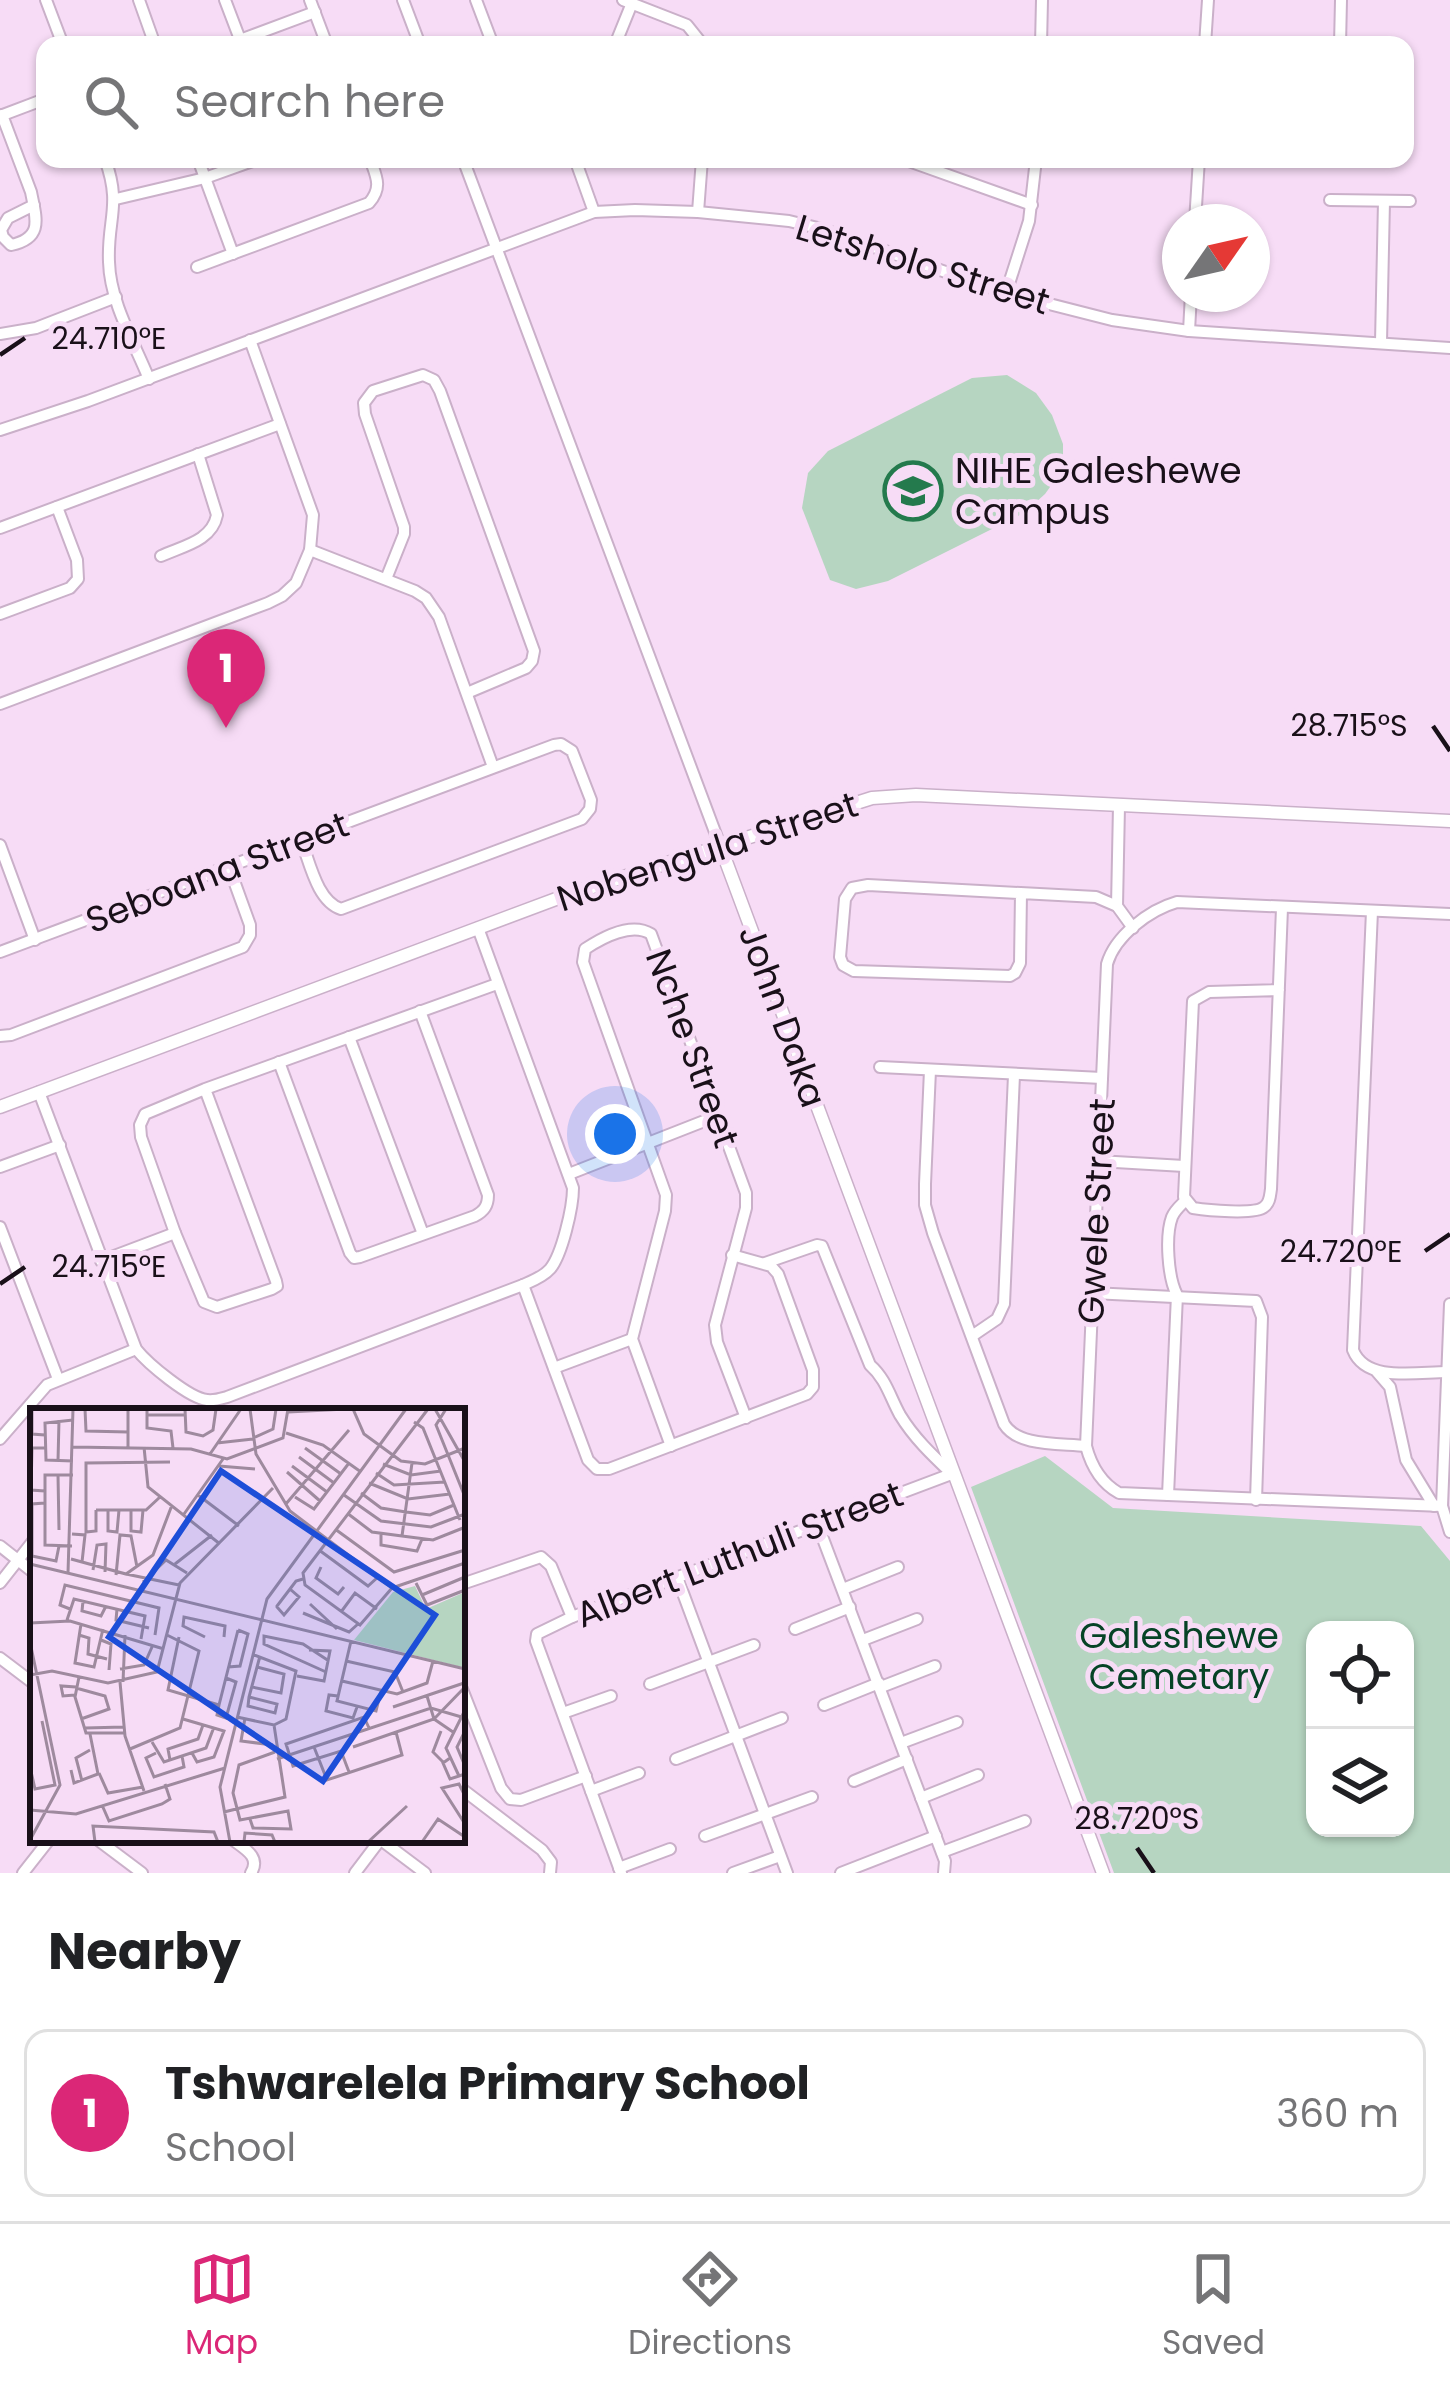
<!DOCTYPE html>
<meta charset="utf-8">
<style>
body{margin:0;font-family:Poppins,sans-serif;background:#f6f6f6;color:#202124}
.controls{position:absolute;right:36px;bottom:36px;display:grid;overflow:hidden;border-radius:24px;box-shadow:0 3px 9px #0004}
.controls button{width:108px;height:108px;display:grid;place-items:center;padding:0;border:0;border-bottom:3px solid #e0e0e0;background:#fff;color:#202124;font:60px sans-serif}
.compass{position:absolute;left:1162px;top:204px;width:108px;height:108px;border-radius:50%;background:#fff;box-shadow:0 3px 9px #0004;rotate:56deg}
.you{position:absolute;left:615px;top:1134px;width:42px;height:42px;margin:-30px;border:9px solid #fff;border-radius:50%;background:#1a73e8;box-shadow:0 0 0 18px #1a73e833}
.badge{display:grid;place-items:center;width:78px;height:78px;border-radius:50%;background:#db2777;color:#fff;font-size:39px;font-weight:700}
.pin{position:absolute;translate:-50% -99px;filter:drop-shadow(0 3px 6px #0008)}
.pin::after{content:'';position:absolute;top:63px;width:42px;height:36px;background:inherit;clip-path:polygon(0 0,100% 0,50% 100%)}
.list{margin:0;padding:0;list-style:none}
h2{display:flex;justify-content:space-between;align-items:center;height:156px;margin:0;padding:0 48px;font-size:51px}
h2 small{font-size:39px;font-weight:400;color:#757577}
.list li{display:grid;grid-template-columns:78px 1fr auto;gap:36px;align-items:center;box-sizing:border-box;height:168px;margin:0 24px 24px;padding:0 24px;border:3px solid #e0e0e0;border-radius:24px}
.list b{display:block;font-size:45px;white-space:nowrap}
.list p{margin:0;font-size:39px;white-space:nowrap;color:#757577}
.list em{font-size:39px;font-style:normal;color:#757577}
.icon{flex:none;width:66px;height:66px;fill:none;stroke:currentColor;stroke-width:2;stroke-linecap:round;stroke-linejoin:round}
.map{position:relative;flex:none;width:1450px;height:1873px;overflow:hidden}
.search{position:absolute;background:#fff;box-shadow:0 3px 9px #0004;left:36px;right:36px;top:36px;height:132px;display:flex;align-items:center;gap:30px;box-sizing:border-box;padding:0 42px;border-radius:24px;color:#757577;font-size:45px}
.sheet{height:348px;background:#fff}
nav{display:flex;justify-content:space-around;align-items:center;box-sizing:border-box;height:168px;border-top:3px solid #e0e0e0;background:#fff;font-size:33px;color:#757577}
nav a{display:grid;justify-items:center;gap:6px}
nav .on{color:#db2777}
.map>svg:first-child{display:block}
.green{fill:#b6d5c1;fill-rule:evenodd}
.lines{fill:none;stroke-linecap:round;stroke-linejoin:round}
.minor-casing{stroke:#cab0c9;stroke-width:14}
.tertiary-casing{stroke:#cab0c9;stroke-width:15}
.minor{stroke:#fff;stroke-width:10}
.tertiary{stroke:#fff;stroke-width:12}
.ticks{fill:none;stroke:#191019;stroke-width:4.5}
.labels{text-anchor:middle;stroke-width:10;stroke-linejoin:round;paint-order:stroke}
.street-label{font-size:36px;fill:#191019;stroke:#f7dcf6}
.poi-label{font-size:36px;fill:#191019;stroke:#f7dcf6;text-anchor:start}
.park-label{font-size:36px;fill:#064326;stroke:#f7dcf6}
.inset-road{fill:none;stroke:#9e8a9e;stroke-width:3}
.view{fill:#1d4ed8;fill-opacity:0.15;stroke:#1d4ed8;stroke-width:6}
.inset-edge{fill:none;stroke:#191019;stroke-width:6}
.ticks-label{font-size:30px;text-anchor:middle;fill:#191019;stroke:#f7dcf6;stroke-width:10;stroke-linejoin:round;paint-order:stroke}
</style>
<div class="map">
<svg width="1450" height="1873" viewBox="0 0 1450 1873">
<rect width="100%" height="100%" fill="#f7dcf6"/>
<!-- green -->
<g class="green">
<path d="M1007 375 1036 393 1052 415 1063 444V469L1045 494 1024 513 888 581 856 589 830 580 802 508 808 473 828 451 972 378Z"/>
<path d="M1045 1456 1113 1508 1421 1526 1450 1561V1873H1114L971 1487ZM1315 1630H1405V1828H1315Z"/>
</g>
<g class="lines">
<!-- minor casing -->
<g class="minor-casing">
<g id="minor">
<path d="M46 0 63 45"/>
<path d="M139 0 155 45"/>
<path d="M225 0 241 42"/>
<path d="M310 0 327 45"/>
<path d="M403 0 420 45"/>
<path d="M476 0 493 45"/>
<path d="M623 0 687 25 703 45"/>
<path d="M240 40 315 12"/>
<path d="M615 45 632 3"/>
<path d="M1041 45 1042 0"/>
<path d="M1205 45 1208 0"/>
<path d="M1340 45 1341 0"/>
<path d="M2 115 31 192C36 218 44 238 11 245L3 237 1 230 8 218 34 205"/>
<path d="M0 116 45 99"/>
<path d="M105 159C122 206 107 219 109 262 110 302 134 342 149 379"/>
<path d="M198 159 233 254"/>
<path d="M463 159 721 848"/>
<path d="M575 159 594 212"/>
<path d="M903 159 1032 205"/>
<path d="M116 199 205 178 258 159"/>
<path d="M1330 200 1410 201"/>
<path d="M698 212 702 159"/>
<path d="M1195 222 1199 159"/>
<path d="M197 267 369 203C383 187 376 176 370 159"/>
<path d="M1006 293 1029 221 1036 159"/>
<path d="M1189 331 1191 294"/>
<path d="M0 334 36 328 116 297"/>
<path d="M1381 342 1384 201"/>
<path d="M0 430 88 401 594 212 635 210 698 212 789 221 822 229 1006 293 1112 320 1189 331 1450 348"/>
<path d="M0 528 280 424"/>
<path d="M310 550 415 591 426 598 439 617 493 767"/>
<path d="M161 556C183 546 212 541 217 515L198 454"/>
<path d="M386 579 404 534V527L365 414 364 403 373 391 423 375 434 380 440 391 534 651 532 661 526 668 467 693"/>
<path d="M0 614 70 588 78 579 77 560 57 507"/>
<path d="M0 704 268 603 282 596 296 583 310 550 313 515 250 340"/>
<path d="M0 845 35 940"/>
<path d="M1021 893 1020 963 1015 973 1010 976 854 971 843 965 840 957 845 899 852 888 868 885 1096 897 1117 906 1133 928"/>
<path d="M1117 906 1119 806"/>
<path d="M1372 911 1353 1350C1366 1383 1417 1372 1447 1372"/>
<path d="M0 952 554 745 561 744 572 751 591 800 590 809 582 819 341 909C317 901 310 863 301 840"/>
<path d="M1279 990 1209 992 1193 1001 1184 1197 1193 1208C1206 1210 1255 1215 1264 1207 1270 1203 1270 1195 1271 1189L1282 908"/>
<path d="M0 1036 11 1035 243 947 250 935V925L229 867"/>
<path d="M349 1037 423 1234"/>
<path d="M279 1062 350 1253 354 1258 360 1257 475 1216C484 1211 488 1206 488 1195L420 1011"/>
<path d="M880 1067 1102 1078"/>
<path d="M930 1070 925 1184V1205L933 1233 1004 1424C1018 1447 1060 1443 1086 1446"/>
<path d="M205 1089 276 1281 277 1286 272 1289 217 1307 204 1302 175 1233 141 1137 140 1125 145 1114 205 1089 497 984"/>
<path d="M39 1092 136 1349C148 1364 189 1398 207 1400 214 1401 220 1399 227 1397L523 1285C532 1281 543 1277 550 1269 562 1255 573 1207 573 1188L478 928"/>
<path d="M1098 1161 1184 1166"/>
<path d="M0 1167 60 1145"/>
<path d="M569 1174 717 1116"/>
<path d="M0 1227 58 1379"/>
<path d="M101 1261 175 1233"/>
<path d="M765 1263 817 1245 822 1246 870 1365C886 1379 890 1397 900 1415 914 1438 932 1455 952 1474"/>
<path d="M523 1285 588 1460 597 1469H609L807 1394 813 1387V1370L778 1274 771 1266 732 1255"/>
<path d="M1092 1293 1256 1301 1262 1317 1256 1500"/>
<path d="M1450 1304 1442 1506 1450 1532"/>
<path d="M972 1336 997 1319 1004 1304 1014 1075"/>
<path d="M554 1368 632 1339"/>
<path d="M1377 1372 1390 1387 1406 1460 1434 1506"/>
<path d="M0 1439 47 1385 136 1349"/>
<path d="M671 1446 632 1339 665 1211 666 1195 583 962 585 949C603 937 632 922 651 934L746 1193V1208L715 1325 717 1342 746 1418"/>
<path d="M1168 1495 1177 1295C1168 1278 1165 1236 1172 1217 1175 1210 1180 1206 1185 1201"/>
<path d="M1442 1506 1119 1493C1101 1483 1091 1465 1086 1446L1107 964C1115 936 1149 910 1177 902L1450 914"/>
<path d="M817 1523 945 1861 944 1873"/>
<path d="M0 1546 33 1572"/>
<path d="M677 1577 787 1873"/>
<path d="M0 1583 33 1541"/>
<path d="M462 1584 541 1557 551 1566 572 1617"/>
<path d="M843 1589 898 1567"/>
<path d="M795 1629 850 1607"/>
<path d="M863 1640 917 1619"/>
<path d="M0 1658 33 1683"/>
<path d="M650 1684 754 1645"/>
<path d="M881 1687 935 1666"/>
<path d="M462 1689 501 1788 510 1799 521 1800 586 1776"/>
<path d="M824 1705 879 1683"/>
<path d="M563 1713 611 1696"/>
<path d="M901 1743 957 1722"/>
<path d="M676 1759 782 1718"/>
<path d="M854 1781 907 1759"/>
<path d="M462 1789 542 1850 551 1862 550 1873"/>
<path d="M591 1791 639 1773"/>
<path d="M921 1798 978 1775"/>
<path d="M705 1836 812 1797"/>
<path d="M98 1840 142 1873"/>
<path d="M233 1840C245 1849 261 1857 251 1873"/>
<path d="M381 1840 425 1873"/>
<path d="M942 1852 1025 1821"/>
<path d="M619 1868 670 1849"/>
<path d="M23 1873 49 1840"/>
<path d="M355 1873 380 1840"/>
<path d="M621 1873 536 1641 537 1634 572 1617 954 1473"/>
<path d="M733 1873 780 1856"/>
<path d="M841 1873 936 1836"/>
</g>
</g>
<!-- tertiary casing -->
<g class="tertiary-casing">
<g id="tertiary">
<path d="M721 848 1103 1873"/>
<path d="M0 1107 564 896 872 798 916 795 1450 821"/>
</g>
</g>
<!-- minor -->
<use href="#minor" class="minor"/>
<!-- tertiary -->
<use href="#tertiary" class="tertiary"/>
</g>
<!-- ticks -->
<path class="ticks" d="M0 355 25 338M1433 726 1450 751M1425 1251 1450 1234M0 1284 25 1267M1137 1848 1154 1873"/>
<!-- icons -->
<defs>
<g id="university-ring" transform="scale(3)"><circle r="9.5" fill="#f7dcf6" stroke="#247a4d" stroke-width="1.5"/><path d="M0-5L7-2L0 1L-7-2ZM-4 1L0 2.5L4 1V4Q0 6-4 4Z" fill="#247a4d"/></g>
</defs>
<g fill-rule="evenodd">
<use href="#university-ring" x="913" y="491"/>
</g>
<g class="labels">
<!-- street labels -->
<g class="street-label">
<text transform="translate(923 264) rotate(17)" y="13">Letsholo Street</text>
<text transform="translate(707 851) rotate(-18)" y="13">Nobengula Street</text>
<text transform="translate(217 872) rotate(-21)" y="13">Seboana Street</text>
<text transform="translate(783 1016) rotate(70)" y="13">John Daka</text>
<text transform="translate(693 1048) rotate(70)" y="13">Nche Street</text>
<text transform="translate(1096 1211) rotate(-87)" y="13">Gwele Street</text>
<text transform="translate(739 1554) rotate(-21)" y="13">Albert Luthuli Street</text>
</g>
<!-- poi labels -->
<g class="poi-label">
<text x="955" y="483">NIHE Galeshewe<tspan x="955" dy="41">Campus</tspan></text>
</g>
<!-- park labels -->
<g class="park-label">
<text x="1179" y="1648">Galeshewe<tspan x="1179" dy="41">Cemetary</tspan></text>
</g>
</g>
<!-- overview -->
<g transform="translate(30 1408)">
<rect width="435" height="435" fill="#f7dcf6"/>
<path d="M385 178 396 201 435 184V260L324 232 363 184Z" fill="#b6d5c1"/>
<path class="inset-road" d="M2 1V26L15 27M55 1 56 23 98 24M98 1V39M117 1V20L141 23 143 40M155 1 156 24 173 28 183 22 186 1M220 1 226 46 260 103 362 180 435 155M323 1 334 26 371 53 395 56 435 40M405 1 435 54M416 1 406 17 435 89M258 4 316 1M117 7H155M384 14 393 20 430 112M256 25 293 37 331 64M223 30 243 21 246 1M187 35 223 31M43 39 161 41 197 51 253 30 258 1M114 39 118 79 190 136M275 40 311 66M180 46 211 1M269 49 304 75M28 53 29 12M43 53 16 52 15 15 43 12M353 56 381 67 411 63M189 58 225 61M262 58 297 84M257 64 290 93M346 65 364 77 415 74M28 67 29 122M339 75 378 91 420 86M15 83 1 82 2 40H15M331 85 351 100 376 104 400 107 424 97M168 87 209 118M314 87 351 113 401 119 435 106M265 89 284 101 319 55M15 95 2 96V148L26 153 29 138M255 97 319 22M66 102V123L56 124V55L140 54M66 102H116L130 89M78 102V123L87 124 89 102M101 102V123L111 124 113 102M317 105 342 124 372 128 403 132 433 120M154 106 193 51M305 121 364 164 435 142M351 125V137L387 143 392 131M42 126 55 127 52 154M372 128 382 55M42 138 15 137V67H43M289 142 338 178 348 169M41 151 96 166 123 147 142 97M0 156 435 261M145 156 182 127M291 159 286 170 308 186 314 179M63 162 67 137 76 136 75 164M38 165 43 1M96 166 149 177M86 167 90 127 101 128 107 159M113 174 136 152 157 165M386 175 397 197 435 182M362 180 330 217 275 177 273 165 398 1M260 181 269 189 254 207 247 199V198L260 181 266 173 273 171M392 187 435 169M53 193 52 203 71 208 76 198M280 196 307 221M40 201 30 197 35 177 129 200 125 227M87 201 86 212 119 220M311 204 325 185 347 201M273 205 319 224 328 216M37 212 44 191 115 208 111 231M0 215 40 213 134 241M51 216 45 255 64 259 73 221M49 227 59 230 58 246 77 251M149 229 138 282 189 297M175 229 153 218 154 209 195 218 194 229M71 232 81 236 79 262M321 233 307 293 346 303 351 283M0 234 30 377 0 432M316 253 365 264 373 284M198 259 210 258 218 226 208 222M90 261 114 257 122 239M296 264 234 236V228L273 236 299 253M0 267 22 263 78 275 127 264 150 175 243 80M267 268 294 273 300 243 279 242M49 269 45 289 56 325H94M312 273 367 286 397 275 403 253M90 274 95 328 114 383M93 274 95 227M222 279 251 285 254 266 227 259M46 280 75 288 79 301 51 311M45 287 33 288 31 278 46 279M308 288 299 287 296 303 323 310 327 299M397 288 404 311 423 324M219 289 247 296 245 305 218 298 219 289 230 248M189 297 208 222M189 297 187 307 196 310 206 274 196 270M363 299 434 275M207 309 244 317 256 311 266 263 222 246M215 310 211 333 243 337M153 311 194 323 184 349 167 354 162 345M55 320 94 319M411 323 403 344 413 354M435 323 427 339 435 358M122 334 134 354 176 340 184 319M284 339 297 372 372 347 366 324M323 339 404 311 435 279M100 341 150 320 169 243 137 227M126 345 116 350 124 369 154 359 152 348M420 350 413 355 420 371 435 366M247 351 401 300 435 310M140 352 138 341 168 331 173 317M0 359 5 381 25 377 12 313M41 362 44 375 68 366 60 326M319 364 311 343 263 358 256 336 334 309 339 320M69 365 78 385 113 379M429 368 416 340 435 302M52 373 46 350 60 342M435 388 429 376 412 380 435 416M72 397 79 413 132 396 140 391 135 376M0 402 46 406 195 360M194 404 255 389 244 317M220 411 223 420 261 421 258 403 210 412 203 385 209 357 245 344M65 434 63 418 184 424 188 434M200 434 190 379 237 191 376 1M214 434 215 425 242 427 245 434M338 434 377 398M392 434 408 411 435 429"/>
<path class="view" d="M191 63 405 207 293 373 79 229Z"/>
<rect width="435" height="435" class="inset-edge"/>
</g>
<g class="ticks-label">
<text x="109" y="349">24.710°E</text>
<text x="1349" y="736">28.715°S</text>
<text x="1341" y="1262">24.720°E</text>
<text x="109" y="1277">24.715°E</text>
<text x="1137" y="1829">28.720°S</text>
</g>
</svg>
<div class="controls">
<button><svg class="icon" aria-label="locate" viewBox="0 0 24 24"><circle cx="12" cy="12" r="6"/><path d="M12 2v4M12 18v4M2 12h4M18 12h4"/></svg></button>
<button><svg class="icon" aria-label="layers" viewBox="0 0 24 24"><path d="M12 4l9 5-9 5-9-5zM3 14l9 5 9-5"/></svg></button>
</div>
<svg class="compass" viewBox="-18 -18 36 36"><path d="M0-13l5 13h-10z" fill="#e53935"/><path d="M0 13l5-13h-10z" fill="#757577"/></svg>
<div class="you"></div>
<div class="pin badge" style="left:226px;top:728px">1</div>
<div class="search"><svg class="icon" aria-label="search" viewBox="0 0 24 24"><circle cx="10" cy="10" r="6"/><path d="M15 15l6 6"/></svg>Search here</div>
</div>
<section class="sheet">
<h2>Nearby<small></small></h2>
<ul class="list">
<li><span class="badge">1</span><div><b>Tshwarelela Primary School</b><p>School</p></div><em>360 m</em></li>
</ul>
</section>
<nav>
<a class="on"><svg class="icon" aria-label="map" viewBox="0 0 24 24"><path d="M3 6l6-2 6 2 6-2v14l-6 2-6-2-6 2zM9 4v14M15 6v14"/></svg>Map</a>
<a><svg class="icon" aria-label="directions" viewBox="0 0 24 24"><path d="M12 3l9 9-9 9-9-9zM9 14v-3h6M13 9l2 2-2 2"/></svg>Directions</a>
<a><svg class="icon" aria-label="saved" viewBox="0 0 24 24"><path d="M7 4h10v16l-5-4-5 4z"/></svg>Saved</a>
</nav>
